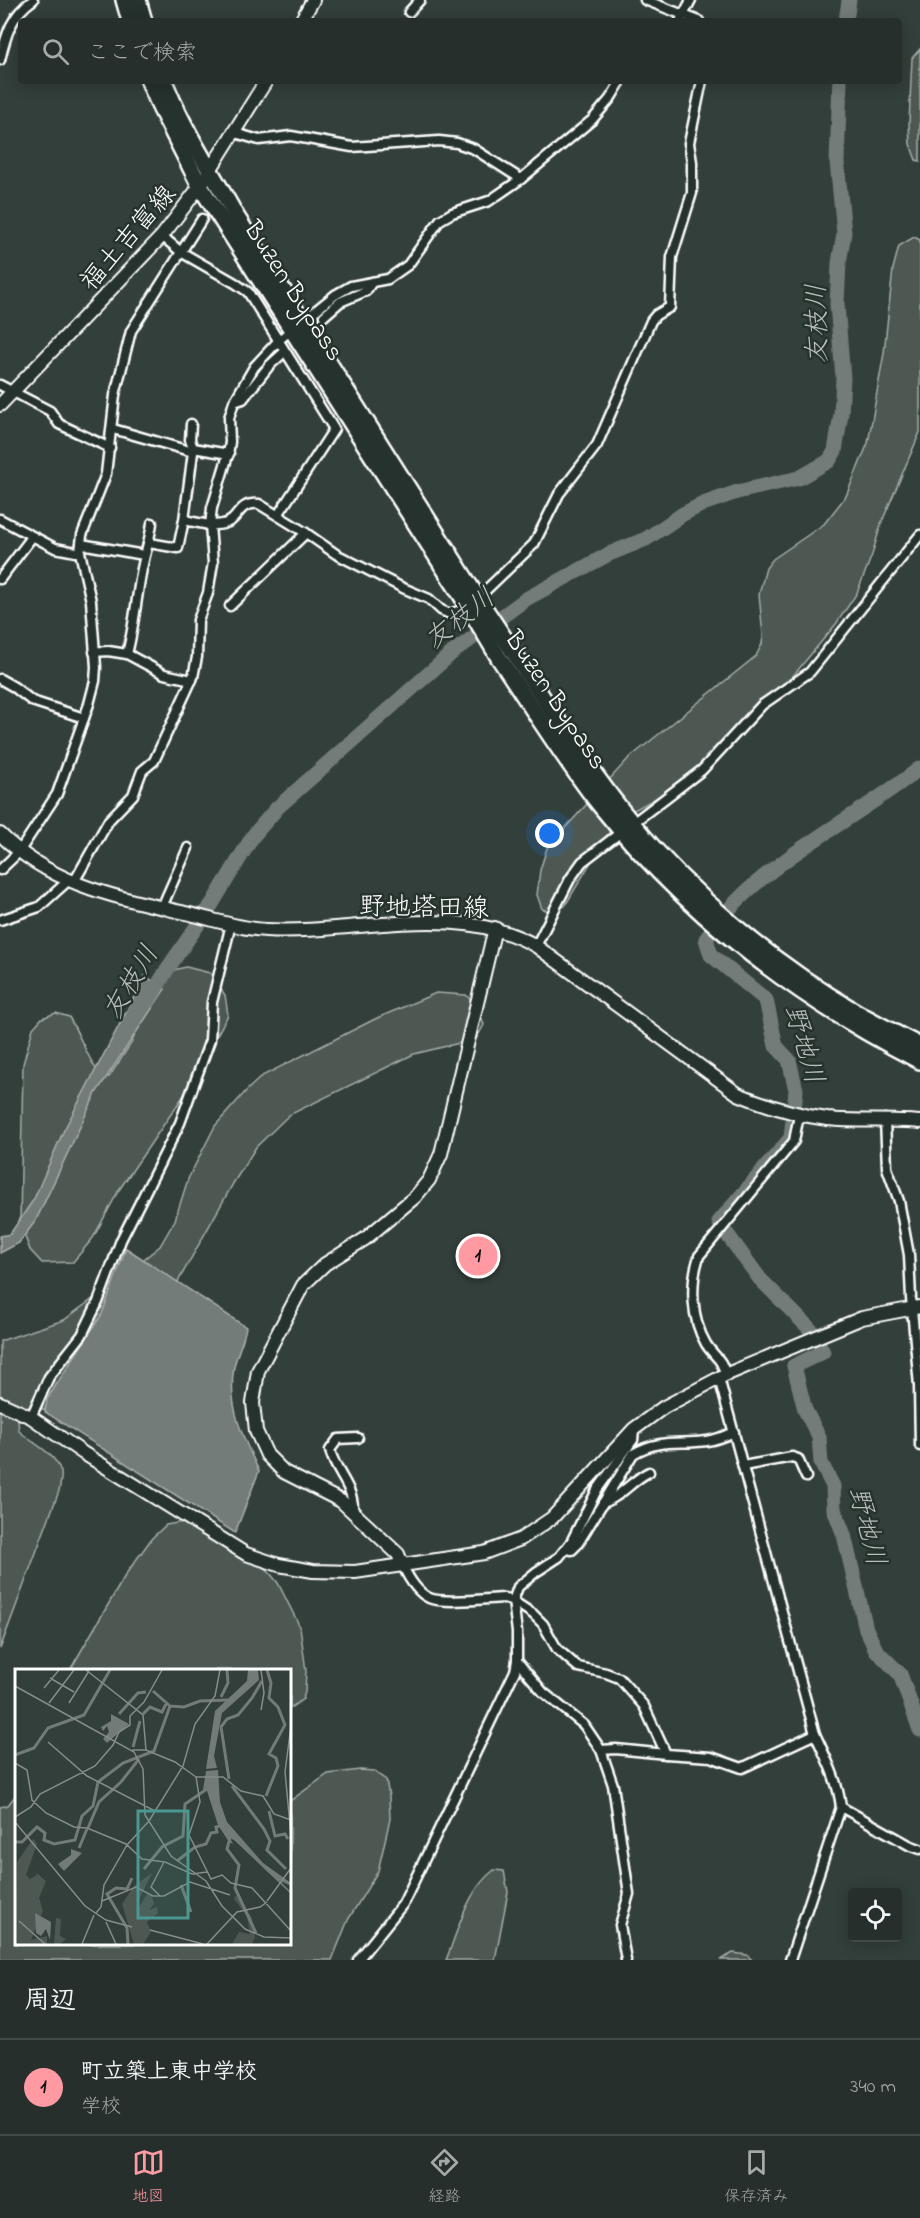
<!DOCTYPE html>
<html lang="ja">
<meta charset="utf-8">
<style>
body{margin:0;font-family:"Indie Flower","Klee One",sans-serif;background:#323b38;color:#f1f3f6}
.controls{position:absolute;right:18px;bottom:18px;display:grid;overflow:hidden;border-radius:6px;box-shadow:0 3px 15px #0003}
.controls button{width:54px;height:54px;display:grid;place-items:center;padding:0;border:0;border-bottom:2px solid #424a48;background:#262f2c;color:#f1f3f6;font:30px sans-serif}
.you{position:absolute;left:550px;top:834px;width:21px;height:21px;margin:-15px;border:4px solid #fff;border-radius:50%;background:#1a73e8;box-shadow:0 0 0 9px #1a73e833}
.badge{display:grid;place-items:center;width:39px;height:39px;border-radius:50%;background:#ff9aa2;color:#111;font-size:20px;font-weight:700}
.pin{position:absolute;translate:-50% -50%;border:3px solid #fff;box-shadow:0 2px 6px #0006}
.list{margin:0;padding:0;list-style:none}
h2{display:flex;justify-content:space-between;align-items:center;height:78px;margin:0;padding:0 24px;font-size:26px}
h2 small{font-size:20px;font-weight:400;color:#a4a9a9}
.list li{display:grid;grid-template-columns:39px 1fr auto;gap:18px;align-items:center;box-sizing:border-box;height:96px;padding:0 24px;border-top:2px solid #424a48}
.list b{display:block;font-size:22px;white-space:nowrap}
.list p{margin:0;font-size:20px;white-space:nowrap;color:#a4a9a9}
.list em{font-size:20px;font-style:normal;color:#a4a9a9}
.icon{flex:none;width:33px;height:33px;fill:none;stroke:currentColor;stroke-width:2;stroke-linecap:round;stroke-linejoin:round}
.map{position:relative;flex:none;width:920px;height:1960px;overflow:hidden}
.search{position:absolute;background:#262f2c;box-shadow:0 3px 15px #0003;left:18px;right:18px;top:18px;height:66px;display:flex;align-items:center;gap:15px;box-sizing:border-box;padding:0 21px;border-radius:6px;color:#a4a9a9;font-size:22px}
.sheet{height:174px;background:#262f2c}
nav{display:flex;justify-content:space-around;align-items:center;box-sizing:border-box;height:84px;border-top:2px solid #424a48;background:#262f2c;font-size:16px;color:#a4a9a9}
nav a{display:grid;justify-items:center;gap:3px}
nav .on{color:#ff9aa2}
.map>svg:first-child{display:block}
.green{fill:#4d5853;stroke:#a6aca9;stroke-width:1.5}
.water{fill:#737b78;stroke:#abb0ae;stroke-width:1.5}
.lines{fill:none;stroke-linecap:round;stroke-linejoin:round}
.river{stroke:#737b78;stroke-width:15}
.street-tunnel{stroke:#47524e;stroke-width:8;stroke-dasharray:8 4;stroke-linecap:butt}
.street-casing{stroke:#fff;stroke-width:13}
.secondary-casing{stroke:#fff;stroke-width:16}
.highway-casing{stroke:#fff;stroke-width:20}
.street{stroke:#26332d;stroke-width:8}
.secondary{stroke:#26332d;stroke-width:12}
.highway{stroke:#26332d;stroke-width:15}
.highway-bridge-casing{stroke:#fff;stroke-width:20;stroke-linecap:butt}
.highway-bridge{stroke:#26332d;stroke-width:15}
.labels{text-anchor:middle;stroke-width:5;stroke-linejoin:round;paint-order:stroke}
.street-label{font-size:26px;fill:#fff;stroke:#26332d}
.water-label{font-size:27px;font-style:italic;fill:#b9bdbc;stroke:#26332d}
.inset-river{fill:none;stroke:#737b78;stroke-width:3}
.inset-road{fill:none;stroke:#858c89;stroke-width:1.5}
.view{fill:#4b9892;fill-opacity:0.15;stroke:#4b9892;stroke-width:3}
.inset-edge{fill:none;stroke:#fff;stroke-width:3}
</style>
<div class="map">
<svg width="920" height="1960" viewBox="0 0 920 1960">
<rect width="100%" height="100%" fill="#333f3a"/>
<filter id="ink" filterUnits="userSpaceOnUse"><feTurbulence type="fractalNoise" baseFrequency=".0167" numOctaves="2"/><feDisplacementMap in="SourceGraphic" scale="12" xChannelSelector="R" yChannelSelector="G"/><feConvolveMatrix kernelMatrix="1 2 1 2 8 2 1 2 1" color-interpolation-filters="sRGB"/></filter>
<g filter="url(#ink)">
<!-- green -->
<g class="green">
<path d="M920 49V161L916 160 910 144 909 123 912 58Z"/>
<path d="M914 237 920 240V432L881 524 872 555 857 593 836 624 788 682 717 756 676 787 623 816 607 835 565 906 553 912 542 909 537 895 540 870 547 848 628 759 756 656 762 644 763 636 759 594 766 568 773 559 824 524 846 496 868 443 884 353 893 269 899 246Z"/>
<path d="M186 967 210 973 225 995 228 1015 182 1098 119 1190 93 1238 73 1262 42 1263 30 1250 20 1223 23 1064 33 1028 42 1018 56 1013 69 1017C80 1036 87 1056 99 1074L109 1077 132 1042 152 993 170 971Z"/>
<path d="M436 993 466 995 479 1009 484 1025 476 1039 414 1054 289 1115 256 1147 234 1182 166 1303 48 1409 21 1410 18 1421 19 1431C33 1444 55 1452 61 1472 62 1477 60 1486 59 1491L0 1649V1341L64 1320 113 1284 160 1246 175 1220 188 1179 215 1126 247 1090 262 1076 375 1019Z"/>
<path d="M183 1522 219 1531 259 1560 278 1583 300 1627 306 1671 305 1692 303 1699 290 1708V1670H70L126 1574 152 1538 166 1525Z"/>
<path d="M360 1770 373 1771 386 1780 389 1796 390 1819 378 1871 348 1920 332 1960H0V1807L8 1805 16 1795V1944H290V1801L328 1774Z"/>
<path d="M494 1870 504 1871 508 1892 495 1960H446C458 1931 467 1890 494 1870Z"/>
<path d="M733 1953 747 1955 752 1960H720Z"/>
</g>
<!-- water -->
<g class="water">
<path d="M145 976 165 989 96 1093 36 1220 19 1243 0 1253V1236L10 1234 34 1199 63 1132Z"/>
<path d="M126 1248 246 1327C244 1341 237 1353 234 1367 227 1405 243 1438 259 1471L235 1533 45 1412 47 1399 102 1314Z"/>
</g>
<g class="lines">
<!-- river -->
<g class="river">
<path d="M846 21 849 0"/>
<path d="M149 1000 168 968 212 904 253 836 277 808 452 653 526 599 609 554 646 539 683 514 703 504 737 492 799 478 829 461 835 451 841 414 843 378 837 304 839 263 844 233 837 162 840 81"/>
<path d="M719 1222 791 1138 796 1090 789 1060 776 1046 766 1000 711 955 706 939C715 927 724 914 735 903 788 849 861 815 920 768"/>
<path d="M727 1234 760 1279 812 1331"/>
<path d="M819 1344 823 1352 794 1366 805 1410 819 1437 821 1463 833 1486 834 1509 844 1535 866 1629 876 1650 900 1674 920 1730"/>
</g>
<!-- street-tunnel -->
<path class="street-tunnel" d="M282 354 324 316"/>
<!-- street casing -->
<g class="street-casing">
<g id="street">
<path d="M645 0 699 21"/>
<path d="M409 12 420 0"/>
<path d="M680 21 691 0"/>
<path d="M0 60C6 35 11 15 33 0"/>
<path d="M235 133 259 140 291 136 352 147 439 141 457 143 474 149 521 179"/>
<path d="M162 236 181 252 235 283 248 292 334 429 278 515"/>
<path d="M324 316 340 302 366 291 372 282"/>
<path d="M0 385 50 411 59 424 110 448"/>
<path d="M234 402 243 399 269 366 281 355"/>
<path d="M191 424 190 440 193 448"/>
<path d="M113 429 193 452 184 520"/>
<path d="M193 452V448L229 454"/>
<path d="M0 519 55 548 76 552"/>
<path d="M149 543 178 548 184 520C196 522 211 527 223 524 241 520 236 502 259 504L306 533"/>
<path d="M81 544 144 555"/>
<path d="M0 579 32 537"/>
<path d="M230 606 306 533 336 554 403 588 429 599 441 610 450 614 458 611 486 590 534 544 559 494 597 445 651 321 656 315 670 307 672 257 692 193V162L689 143 702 81"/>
<path d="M94 652 108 651 127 654 164 674 192 680"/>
<path d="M127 654C134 627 136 601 141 574 144 556 150 540 152 523"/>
<path d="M0 679 14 687 32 701 84 718"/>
<path d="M0 870 19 852 57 794 89 704 95 681 96 667 91 601 80 552 82 535 106 474 115 395 131 331 202 219"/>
<path d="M74 882 109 820 133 795 142 771 154 761 193 677 197 657 198 620 208 593 213 563 210 525 212 508 228 455 230 442 229 418 234 402 254 367 279 340 335 295 351 286 388 279 408 265 440 220 452 213 489 201 521 179 592 120 610 99 621 81"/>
<path d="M162 907 188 848"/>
<path d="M0 920 39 907 69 880"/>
<path d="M536 946 570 879 582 862 702 770 762 705 810 672 920 535"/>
<path d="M885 1119 887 1168 899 1201 909 1255 911 1298 919 1386 920 1446"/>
<path d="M725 1375C723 1359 714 1357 706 1344 691 1318 690 1284 699 1256L794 1141 799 1115"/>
<path d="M719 1378 815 1734C826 1758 838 1781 841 1807L790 1960"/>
<path d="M31 1417 49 1377 82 1335 98 1302 121 1240 180 1123 210 1040 212 1002 231 924"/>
<path d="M743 1466 792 1457 798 1459 806 1477"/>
<path d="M603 1503C621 1497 632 1480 649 1472"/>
<path d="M353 1512C355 1487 335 1473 330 1450L338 1439 358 1438"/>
<path d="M566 1549 572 1550 577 1545 633 1454C659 1438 679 1445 707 1441 716 1440 725 1436 734 1432"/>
<path d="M403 1566C408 1577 417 1592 429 1598 443 1604 487 1599 504 1598L513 1601 533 1614 543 1624 557 1649 578 1667 606 1673 619 1678 644 1706 666 1754 711 1757 742 1768 815 1734"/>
<path d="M517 1661 543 1692 584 1725 601 1750 613 1785 629 1894 620 1925 626 1960"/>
<path d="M601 1750 616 1749 666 1754"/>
<path d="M841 1807 909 1845 920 1849"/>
<path d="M358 1960 403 1904 515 1671 517 1661V1632L513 1601 518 1587 536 1572 559 1557 571 1542 597 1490 633 1440 634 1430"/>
</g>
</g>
<!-- secondary casing -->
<g class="secondary-casing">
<g id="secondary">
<path d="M301 21 313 0"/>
<path d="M0 405 162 236 200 186 266 81"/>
<path d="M0 834C53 887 121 898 190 914 215 920 241 929 266 930 353 935 456 900 536 946L738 1094C767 1106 796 1115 827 1119 858 1122 889 1119 920 1122"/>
<path d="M0 1403 31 1417 83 1453 246 1554 279 1565 313 1571 355 1572 484 1553 521 1539 552 1518 634 1429 664 1407 725 1375 862 1318 920 1307"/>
<path d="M403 1566 398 1554 341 1501 284 1472 267 1455 256 1431 253 1403 258 1371 303 1285 325 1264 365 1239 415 1197 429 1180 441 1154 495 928"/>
</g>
</g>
<!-- highway casing -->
<g class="highway-casing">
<g id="highway">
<path d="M124 0 130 21"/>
<path d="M138 0 144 21"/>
<path d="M149 81 161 109 200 186 465 601"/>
<path d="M164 81C183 129 211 171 236 216L475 594"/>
<path d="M512 650C550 709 587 768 631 822 693 897 772 963 856 1012 877 1024 899 1035 920 1046"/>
<path d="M499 658C532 707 563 758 599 804 686 913 796 998 920 1061"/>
</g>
</g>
<!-- street -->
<use href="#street" class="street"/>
<!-- secondary -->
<use href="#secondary" class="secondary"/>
<!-- highway -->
<use href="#highway" class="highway"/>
<!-- highway-bridge casing -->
<g class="highway-bridge-casing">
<g id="highway-bridge">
<path d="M475 594 512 650"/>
<path d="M465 601 499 658"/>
</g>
</g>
<!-- highway-bridge -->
<use href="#highway-bridge" class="highway-bridge"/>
</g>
</g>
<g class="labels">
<!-- street labels -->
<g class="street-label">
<text transform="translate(127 237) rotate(-49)" y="9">福土吉富線</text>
<text transform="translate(295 290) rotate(57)" y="9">Buzen Bypass</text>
<text transform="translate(557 699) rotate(56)" y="9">Buzen Bypass</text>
<text transform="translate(424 906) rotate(1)" y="9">野地塔田線</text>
</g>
<!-- water labels -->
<g class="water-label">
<text transform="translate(816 324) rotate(-91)" y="9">友枝川</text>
<text transform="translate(459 618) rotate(-38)" y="9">友枝川</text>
<text transform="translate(130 982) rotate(-59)" y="9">友枝川</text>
<text transform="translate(805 1044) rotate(74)" y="9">野地川</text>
<text transform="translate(868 1526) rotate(76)" y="9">野地川</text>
</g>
</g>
<!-- overview -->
<g transform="translate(15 1669)">
<rect width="276" height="276" fill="#333f3a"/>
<path d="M18 170 22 175 11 206 15 210 23 205 31 212 24 229 28 242 16 271 32 267V275H0L2 193ZM148 196 137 204 122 235 123 240 132 225 137 227 139 235 134 241 142 238 143 244 132 253 136 263 128 275H119L107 235 119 217ZM221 226 237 249 240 268 237 275H217L224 263 235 265 232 247 219 230ZM41 249 46 250 45 267 51 270 45 275H39Z" fill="#4d5853"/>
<path d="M233 1H243L244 11 207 44 199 87 202 99 191 100 200 42 232 12ZM96 45 114 55 92 74 88 70 94 63 92 57 88 62 86 58 96 52ZM203 101 205 133 212 153 248 194 276 214V217L264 211 276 223V225L219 171 215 169 218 175 214 173 203 156 192 122 188 121 191 102ZM56 180 67 184 49 202 43 195 56 186ZM20 244 36 253 35 271 31 260 26 267 21 264Z" fill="#737b78"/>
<path class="inset-river" d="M138 22 155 37M206 28 213 14 212 1M237 29 247 12M104 45 123 24 131 23M128 45 135 38 147 43 152 33M118 78 125 52M0 86 19 79 33 59 69 46 95 1M214 110 206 58 212 50 223 46 237 29M217 117 249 160 255 172 252 181 271 200M251 127 263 97 261 89 254 85 270 56 263 38 254 29 256 14 252 1M254 142 260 167 270 165 273 170M73 159 84 133 106 113 124 90M215 169 212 180 224 196 220 219 241 264M0 173H7L22 158 30 164 29 171 39 175 60 171 67 147 78 137 83 113 108 94 139 82 155 37 169 38 185 32 213 31M64 179 72 160M162 192 180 178 191 175 196 164 202 163 201 158 208 156M129 200 147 178 168 167 170 135 192 120M166 216 176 243M113 275 112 259 92 225 101 219 112 220 117 209"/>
<path class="inset-road" d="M71 1 128 46 131 81M35 9 59 23M0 17 119 83 128 100 130 146 156 187 191 212 207 237 230 260 249 268 276 269M29 19 44 1M34 34 59 1M54 34 74 2M246 41 249 24 246 1M276 57 270 103 276 166M33 73 72 107 140 142M117 81H131L160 93 181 108M0 94 12 101 17 131 31 144 59 158 72 159 111 175 127 190 150 193 177 205 192 203M181 108 185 133 174 166 196 210 207 206 216 214 237 219 276 262M181 108H208L226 122 248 127 259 145 276 151M0 148 16 138 25 125 80 97 98 76 104 63 115 56V47L129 33 147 1M0 153 70 237 91 251 117 258M145 227 136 218 149 193M87 232 121 218 138 227H149L175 213 215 226M252 232 276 199M81 244 86 238 89 216 112 176 134 152 168 97 180 55 200 27 205 1M4 252 30 275M91 253 101 275M135 261 188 275M67 275 79 246M192 275 222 243 245 238 252 233"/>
<path class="view" d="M123 142H173V249H123Z"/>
<rect width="276" height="276" class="inset-edge"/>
</g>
</svg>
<div class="controls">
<button><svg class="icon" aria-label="locate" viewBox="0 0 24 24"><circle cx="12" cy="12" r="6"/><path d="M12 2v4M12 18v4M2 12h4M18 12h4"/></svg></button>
</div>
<div class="you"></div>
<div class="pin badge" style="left:478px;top:1256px">1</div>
<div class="search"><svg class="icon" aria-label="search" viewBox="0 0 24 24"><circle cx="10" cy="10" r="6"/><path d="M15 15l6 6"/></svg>ここで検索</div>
</div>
<section class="sheet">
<h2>周辺<small></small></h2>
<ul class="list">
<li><span class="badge">1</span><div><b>町立築上東中学校</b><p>学校</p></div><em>340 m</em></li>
</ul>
</section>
<nav>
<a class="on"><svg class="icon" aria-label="map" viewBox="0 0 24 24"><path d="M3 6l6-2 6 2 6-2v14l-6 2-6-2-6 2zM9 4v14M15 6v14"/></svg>地図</a>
<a><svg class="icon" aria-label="directions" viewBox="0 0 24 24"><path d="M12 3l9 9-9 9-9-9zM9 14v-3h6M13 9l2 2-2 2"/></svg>経路</a>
<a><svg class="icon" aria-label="saved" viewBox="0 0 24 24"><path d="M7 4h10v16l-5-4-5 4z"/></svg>保存済み</a>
</nav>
